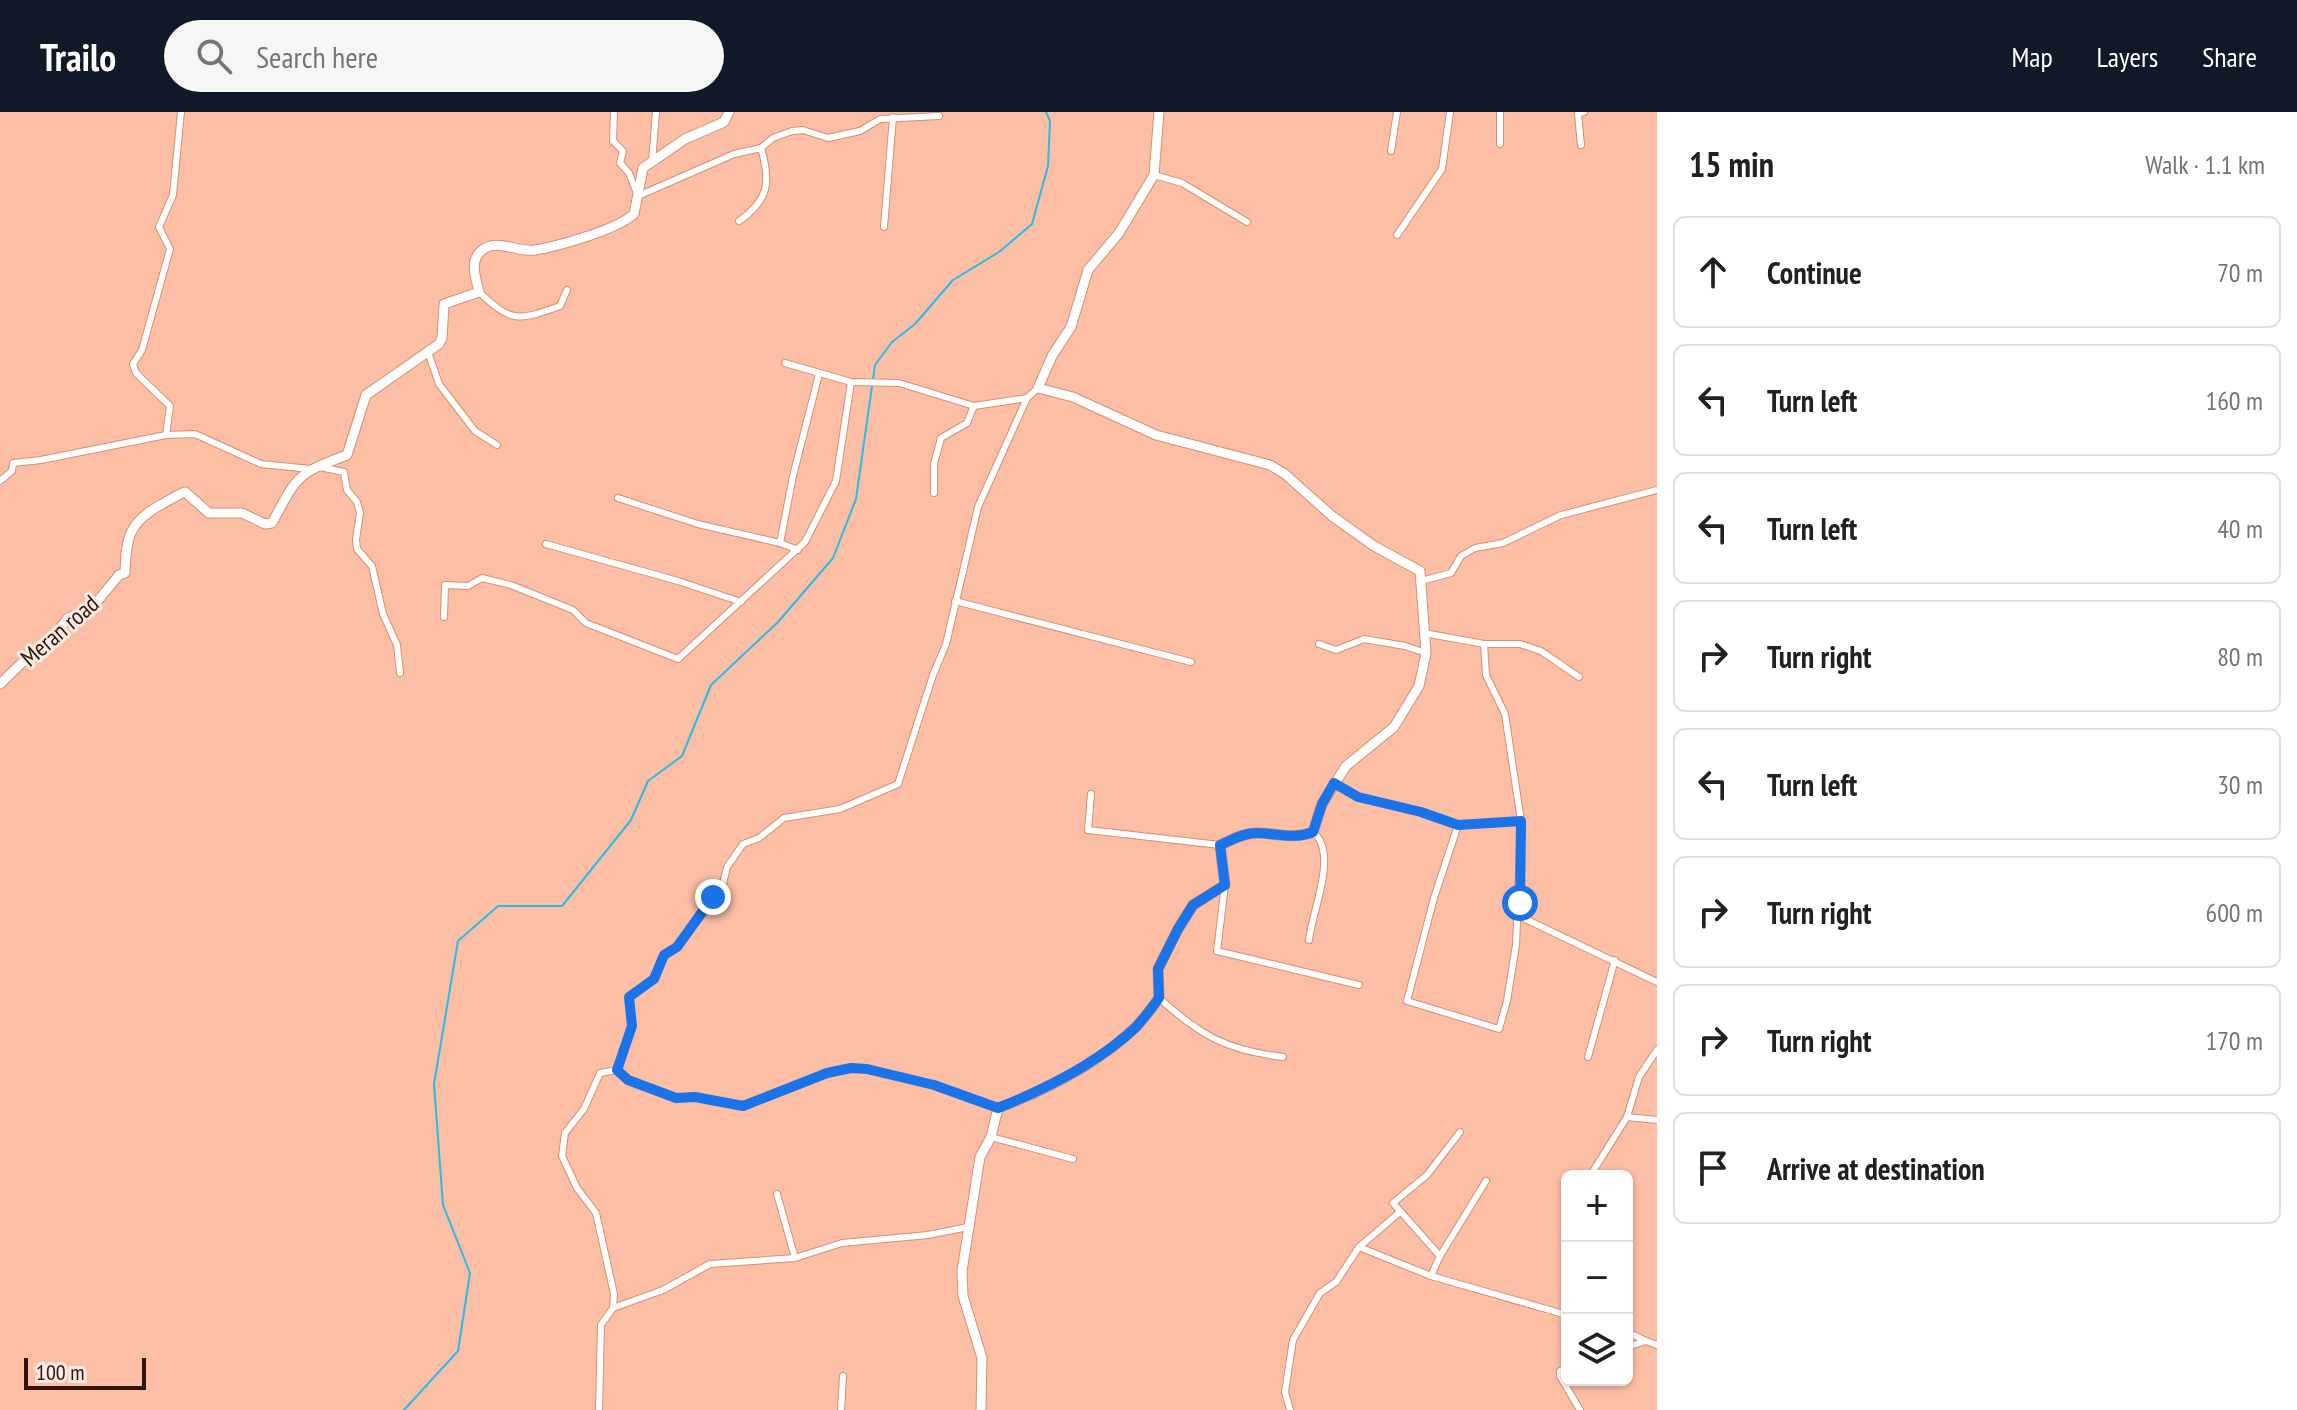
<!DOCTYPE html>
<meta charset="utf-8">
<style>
body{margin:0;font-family:"PT Sans Narrow",sans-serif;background:#f6f6f6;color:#202124}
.controls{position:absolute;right:24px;bottom:24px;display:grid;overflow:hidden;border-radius:12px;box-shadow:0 2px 6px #0004}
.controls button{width:72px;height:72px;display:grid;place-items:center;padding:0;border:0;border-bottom:2px solid #e0e0e0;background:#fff;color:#202124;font:40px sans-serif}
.scale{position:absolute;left:24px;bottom:20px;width:122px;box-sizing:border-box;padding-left:8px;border:4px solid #311509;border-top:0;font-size:22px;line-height:28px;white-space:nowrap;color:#311509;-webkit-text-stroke:6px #fcebe5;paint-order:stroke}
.stop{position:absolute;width:24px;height:24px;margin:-18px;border:6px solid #1a73e8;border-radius:50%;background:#fff}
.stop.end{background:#1a73e8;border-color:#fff;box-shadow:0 2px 8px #0008}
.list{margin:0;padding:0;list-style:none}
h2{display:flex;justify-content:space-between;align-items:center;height:104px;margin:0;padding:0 32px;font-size:34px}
h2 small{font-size:26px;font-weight:400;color:#757577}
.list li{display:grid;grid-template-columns:52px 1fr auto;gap:24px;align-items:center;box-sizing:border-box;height:112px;margin:0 16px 16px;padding:0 16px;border:2px solid #e0e0e0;border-radius:12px}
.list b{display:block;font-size:30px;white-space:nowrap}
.list em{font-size:26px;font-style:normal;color:#757577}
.icon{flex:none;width:44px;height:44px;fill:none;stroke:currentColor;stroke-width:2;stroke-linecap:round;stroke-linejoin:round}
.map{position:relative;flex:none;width:1657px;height:1298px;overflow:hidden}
header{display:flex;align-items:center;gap:48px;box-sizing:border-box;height:112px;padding:0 40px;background:#111827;color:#fff}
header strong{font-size:38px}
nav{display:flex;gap:44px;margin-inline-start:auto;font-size:28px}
.search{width:560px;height:72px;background:#f6f6f6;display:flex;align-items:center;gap:20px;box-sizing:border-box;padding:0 28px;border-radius:44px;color:#757577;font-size:30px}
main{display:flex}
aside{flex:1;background:#fff}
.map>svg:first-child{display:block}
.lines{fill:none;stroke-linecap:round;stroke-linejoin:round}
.stream{stroke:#26bde8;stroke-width:2}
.street-casing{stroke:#d98f71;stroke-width:8}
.secondary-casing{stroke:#d98f71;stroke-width:11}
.street{stroke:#fff;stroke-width:6}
.secondary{stroke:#fff;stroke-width:9}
.route{stroke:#1a73e8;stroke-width:10}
.labels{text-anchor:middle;stroke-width:6;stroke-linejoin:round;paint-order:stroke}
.street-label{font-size:24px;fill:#311509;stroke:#fcebe5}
</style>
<header>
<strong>Trailo</strong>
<div class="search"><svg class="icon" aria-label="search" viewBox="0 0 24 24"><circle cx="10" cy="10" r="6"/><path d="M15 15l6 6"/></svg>Search here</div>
<nav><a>Map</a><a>Layers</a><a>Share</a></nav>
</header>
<main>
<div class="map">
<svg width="1657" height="1298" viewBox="0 0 1657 1298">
<rect width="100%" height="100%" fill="#fcbea5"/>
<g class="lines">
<!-- stream -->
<path class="stream" d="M404 1298 458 1239 470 1161 443 1093 434 972 458 829 498 794H562L631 708 648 669 682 644 711 573 778 510 833 446 856 387 875 253 892 230 915 212 953 168 999 140 1032 112 1048 54 1050 9 1046 0"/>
<!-- street casing -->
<g class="street-casing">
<g id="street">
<path d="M614 0 613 29 623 39 620 51 629 61 638 84 734 42 761 36 773 26 792 19 803 18 828 26 860 19 880 7 939 4"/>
<path d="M1500 0V32"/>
<path d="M1581 33 1578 2 1584 0"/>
<path d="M1391 39 1397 0"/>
<path d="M652 50 656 0"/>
<path d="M1154 63 1182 71 1247 110"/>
<path d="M739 109C769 88 771 70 761 36"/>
<path d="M884 115 893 5"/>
<path d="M1397 123 1442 57 1450 0"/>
<path d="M479 180C512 211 518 209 560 194L567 178"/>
<path d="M428 240 439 272 475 319 497 333"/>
<path d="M785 251 851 270 899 271 974 294 1027 286"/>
<path d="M166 323 170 294 136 261 133 252 142 238 170 137 159 115 173 83 181 0"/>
<path d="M320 355 344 360 347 378 357 390 360 401 356 427 357 437 372 454 383 502 397 533 400 561"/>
<path d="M0 369 12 359 13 351 41 348 166 323 195 322 261 352 311 357"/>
<path d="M934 381V352L941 326 967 311 974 294"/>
<path d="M618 386 698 412 780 431 798 438"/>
<path d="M780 431 793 364 819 262"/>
<path d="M546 432 678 469 741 490"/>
<path d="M1421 469 1451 461 1461 444 1475 436 1503 431 1561 403 1657 378"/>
<path d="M955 489 1191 550"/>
<path d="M444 505 445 473 468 474 482 466 511 473 573 498 586 511 678 547 805 430 836 369 851 270"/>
<path d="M1424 521 1484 532H1520L1541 539 1579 565"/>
<path d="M1319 532 1336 538 1364 527 1405 534 1426 541"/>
<path d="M1335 672 1358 685 1421 700 1458 713 1434 786 1407 889 1499 917 1507 889 1516 833 1521 709 1505 602 1486 563 1484 532"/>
<path d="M1091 682 1088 718 1220 733"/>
<path d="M1458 713 1521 709"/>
<path d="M1225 773 1217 839 1359 873"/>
<path d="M1519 804 1657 870"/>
<path d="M1309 828C1312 799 1339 741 1313 720"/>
<path d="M1159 886C1201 924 1226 938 1283 945"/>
<path d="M1588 945 1615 848"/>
<path d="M617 958 628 968 676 986 695 985 743 994 827 961 851 956 867 957 934 973 998 996"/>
<path d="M1627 1005 1657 1008"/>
<path d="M991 1025 1073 1047"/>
<path d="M1590 1064 1627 1005 1639 965 1657 938"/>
<path d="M777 1082 795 1146"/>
<path d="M1359 1135 1431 1164 1440 1144 1393 1091 1427 1063 1460 1020"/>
<path d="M1440 1144 1486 1069"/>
<path d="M1431 1164 1567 1203"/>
<path d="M613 1196 663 1178 710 1152 795 1146 842 1131 928 1123 968 1115"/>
<path d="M1627 1220 1646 1229"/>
<path d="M1627 1235 1646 1229 1657 1233"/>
<path d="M1567 1256 1560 1259V1264L1580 1298"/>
<path d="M599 1298 601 1213 613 1196 614 1182 596 1101 577 1076 562 1044 565 1021 584 997 600 961 617 958 632 914 629 885 654 867 664 843 677 835 722 776 727 755 743 732 759 726 784 706 840 697 898 672 933 563 946 532 978 395 1027 286 1038 276"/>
<path d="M841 1298 843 1264"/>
<path d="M1290 1298 1285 1280 1293 1228 1320 1181 1336 1170 1359 1135 1400 1100"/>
</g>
</g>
<!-- secondary casing -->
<g class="secondary-casing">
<g id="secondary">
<path d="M0 572 34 539 52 527 68 506 91 497 119 463 125 461C126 425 129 410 162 392 170 388 177 383 185 380L209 401H242L265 412 272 411C298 363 296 362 347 343L366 283 439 232 442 226 444 192 479 180C476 166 469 150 481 139 496 125 517 141 535 138 559 134 616 118 634 102L643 56 685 27 724 10 729 0"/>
<path d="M981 1298 982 1246 963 1184 962 1159 980 1045 991 1025 998 996C1046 978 1098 951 1136 915 1144 906 1152 896 1159 886L1158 857 1178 817 1193 793 1225 773 1220 733C1232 728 1243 721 1256 721 1277 721 1293 728 1313 720L1322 692 1346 654 1394 615 1419 574 1426 541 1420 459 1374 434 1332 404 1285 362 1270 353 1156 323 1073 285 1038 276 1052 244 1071 215 1088 158 1119 121 1154 63 1159 0"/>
</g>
</g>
<!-- street -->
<use href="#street" class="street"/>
<!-- secondary -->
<use href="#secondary" class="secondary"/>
</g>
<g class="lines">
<!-- route -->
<path class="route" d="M713 785 677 835 664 843 654 867 629 885 632 914 617 958 628 968 676 986 695 985 743 994 827 961 851 956 867 957 934 973 998 996C1046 977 1098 951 1136 915 1144 906 1152 896 1159 886L1158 857 1178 817 1193 793 1225 773 1220 733C1232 728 1243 721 1256 721 1277 721 1293 728 1313 720L1322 692 1334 671 1358 685 1421 700 1458 713 1521 709 1520 791"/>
</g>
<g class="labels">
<!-- street labels -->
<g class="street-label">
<text transform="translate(60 519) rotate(-41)" y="8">Meran road</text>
</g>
</g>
</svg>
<div class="controls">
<button>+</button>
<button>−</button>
<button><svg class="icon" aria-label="layers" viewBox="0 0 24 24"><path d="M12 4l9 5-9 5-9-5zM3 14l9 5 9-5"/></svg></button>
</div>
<div class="scale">100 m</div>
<div class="stop" style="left:1520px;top:791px"></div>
<div class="stop end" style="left:713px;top:785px"></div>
</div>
<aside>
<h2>15 min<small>Walk · 1.1 km</small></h2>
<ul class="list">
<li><svg class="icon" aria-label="ahead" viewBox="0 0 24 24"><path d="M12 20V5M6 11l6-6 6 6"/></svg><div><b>Continue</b></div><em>70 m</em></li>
<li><svg class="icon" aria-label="left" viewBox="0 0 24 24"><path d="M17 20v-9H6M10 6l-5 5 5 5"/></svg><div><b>Turn left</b></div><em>160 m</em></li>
<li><svg class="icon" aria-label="left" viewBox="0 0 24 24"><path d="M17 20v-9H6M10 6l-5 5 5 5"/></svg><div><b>Turn left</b></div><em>40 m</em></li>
<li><svg class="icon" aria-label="right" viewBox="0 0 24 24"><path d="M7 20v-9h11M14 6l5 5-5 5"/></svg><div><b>Turn right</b></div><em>80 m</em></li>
<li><svg class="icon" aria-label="left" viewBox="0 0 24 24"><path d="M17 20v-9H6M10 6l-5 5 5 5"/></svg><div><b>Turn left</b></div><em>30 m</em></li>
<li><svg class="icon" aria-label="right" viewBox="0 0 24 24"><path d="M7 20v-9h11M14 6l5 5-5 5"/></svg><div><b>Turn right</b></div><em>600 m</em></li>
<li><svg class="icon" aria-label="right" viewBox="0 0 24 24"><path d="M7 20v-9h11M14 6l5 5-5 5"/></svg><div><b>Turn right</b></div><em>170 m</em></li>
<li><svg class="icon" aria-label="arrive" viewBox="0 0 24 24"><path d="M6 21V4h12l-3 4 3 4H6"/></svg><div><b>Arrive at destination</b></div></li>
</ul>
</aside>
</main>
